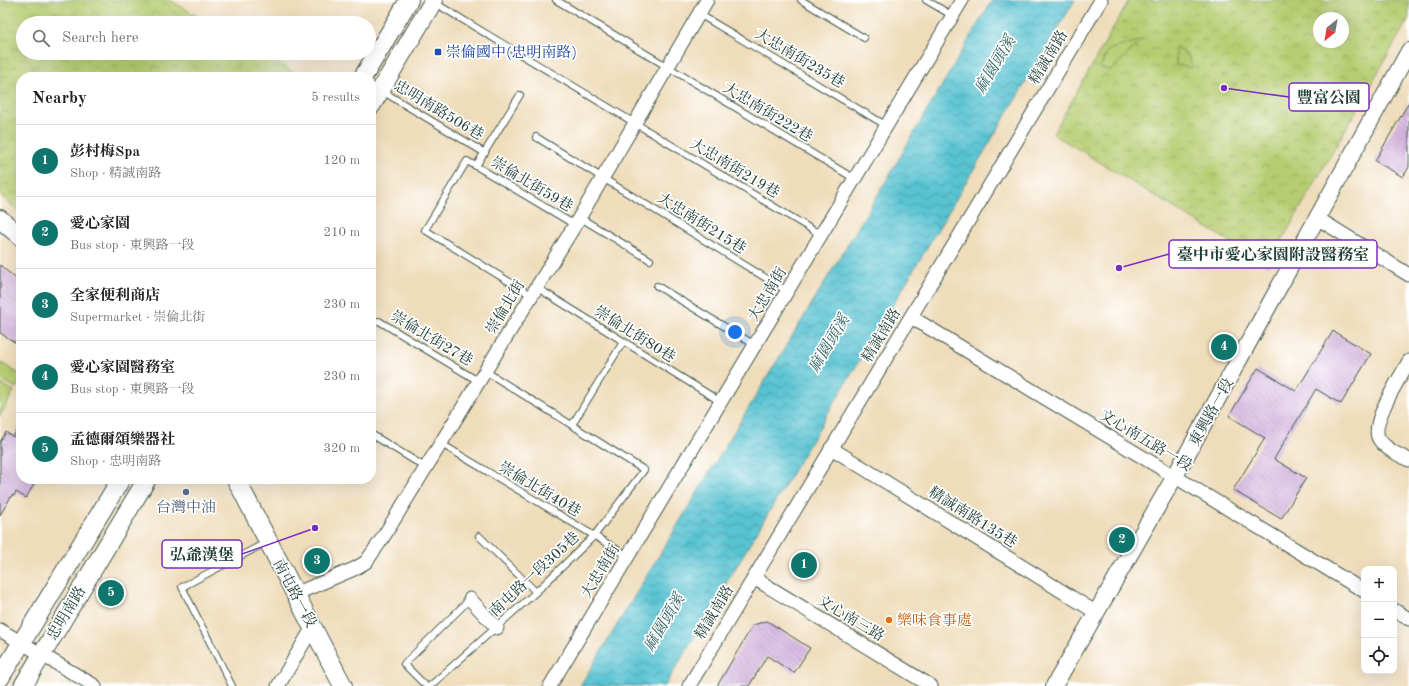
<!DOCTYPE html>
<meta charset="utf-8">
<style>
body{margin:0;font-family:"Old Standard TT","Noto Serif TC",serif;background:#f6f6f6;color:#222}
.controls{position:absolute;right:12px;bottom:12px;display:grid;overflow:hidden;border-radius:8px;box-shadow:0 4px 16px #0002}
.controls button{width:36px;height:36px;display:grid;place-items:center;padding:0;border:0;border-bottom:1px solid #e0e0e0;background:#fff;color:#222;font:20px sans-serif}
.compass{position:absolute;left:1313px;top:12px;width:36px;height:36px;border-radius:50%;background:#fff;box-shadow:0 4px 16px #0002;rotate:211deg}
.you{position:absolute;left:735px;top:332px;width:14px;height:14px;margin:-10px;border:3px solid #fff;border-radius:50%;background:#1a73e8;box-shadow:0 0 0 6px #1a73e833}
.badge{display:grid;place-items:center;width:26px;height:26px;border-radius:50%;background:#0f766e;color:#fff;font-size:13px;font-weight:700}
.pin{position:absolute;translate:-50% -50%;border:2px solid #fff;box-shadow:0 1px 4px #0006}
.list{margin:0;padding:0;list-style:none}
h2{display:flex;justify-content:space-between;align-items:center;height:52px;margin:0;padding:0 16px;font-size:17px}
h2 small{font-size:13px;font-weight:400;color:#767676}
.list li{display:grid;grid-template-columns:26px 1fr auto;gap:12px;align-items:center;box-sizing:border-box;height:72px;padding:0 16px;border-top:1px solid #e0e0e0}
.list b{display:block;font-size:15px;white-space:nowrap}
.list p{margin:0;font-size:13px;white-space:nowrap;color:#767676}
.list em{font-size:13px;font-style:normal;color:#767676}
.icon{flex:none;width:22px;height:22px;fill:none;stroke:currentColor;stroke-width:2;stroke-linecap:round;stroke-linejoin:round}
.map{position:relative;flex:none;width:1409px;height:686px;overflow:hidden}
.search{position:absolute;background:#fff;box-shadow:0 4px 16px #0002;left:16px;top:16px;width:360px;height:44px;display:flex;align-items:center;gap:10px;box-sizing:border-box;padding:0 14px;border-radius:22px;color:#767676;font-size:15px}
.panel{position:absolute;background:#fff;box-shadow:0 4px 16px #0002;left:16px;top:72px;width:360px;height:412px;border-radius:16px}
.map>svg:first-child{display:block}
.park{fill:url(#park-crowns);stroke:#6a8452;fill-rule:evenodd}
.pitch{fill:#b6cc70;stroke:#6a8452}
.water{fill:url(#water-waves);stroke:#3c8083}
.building{fill:url(#building-back-hatch)}
.lines{fill:none;stroke-linecap:round;stroke-linejoin:round}
.service-casing{stroke:#3e5548;stroke-width:8}
.minor-casing{stroke:#3e5548;stroke-width:15}
.tertiary-casing{stroke:#3e5548;stroke-width:18}
.secondary-casing{stroke:#3e5548;stroke-width:20}
.service{stroke:#fff;stroke-width:6}
.minor{stroke:#fff;stroke-width:13}
.tertiary{stroke:#fff;stroke-width:16}
.secondary{stroke:#fff;stroke-width:18}
.transit-dot{fill:#1a4fb4;stroke:#fff;stroke-width:1.5}
.service-dot{fill:#5c6f8a;stroke:#fff;stroke-width:1.5}
.food-dot{fill:#e8710a;stroke:#fff;stroke-width:1.5}
.labels{text-anchor:middle;stroke-width:3.5;stroke-linejoin:round;paint-order:stroke}
.transit-label{font-size:15px;fill:#164399;stroke:#fff;text-anchor:start}
.street-label{font-size:15px;fill:#1f3d34;stroke:#fff}
.service-label{font-size:15px;fill:#4e5e75;stroke:#fff}
.food-label{font-size:15px;fill:#c56008;stroke:#fff;text-anchor:start}
.water-label{font-size:16px;font-style:italic;fill:#306563;stroke:#fff}
.leader{fill:none;stroke:#7b2cbf;stroke-width:1.5}
.callout-dot{fill:#7b2cbf;stroke:#fff;stroke-width:1.5}
.callout{fill:#fff;stroke:#7b2cbf;stroke-width:1.5}
.callout-label{font-size:16px;text-anchor:middle;font-weight:bold;fill:#1f3d34}
</style>
<div class="map">
<svg width="1409" height="686" viewBox="0 0 1409 686">
<defs>
<pattern id="park-crowns" width="20" height="18" patternUnits="userSpaceOnUse"><rect width="20" height="18" fill="#b6cc70"/><path d="M2 6a3 3 0 1 1 6 0M12 15a3 3 0 1 1 6 0" fill="none" stroke="#93a75d"/></pattern>
<pattern id="water-waves" width="16" height="10" patternUnits="userSpaceOnUse"><rect width="16" height="10" fill="#58c3d2"/><path d="M0 5q4-4 8 0t8 0" fill="none" stroke="#48a0ab"/></pattern>
<pattern id="building-back-hatch" width="6" height="6" patternUnits="userSpaceOnUse"><rect width="6" height="6" fill="#d5b5e1"/><path d="M-1 5l2 2M0 0l6 6M5-1l2 2" fill="none" stroke="#ac94b7"/></pattern>
</defs>
<rect width="100%" height="100%" fill="#fff"/>
<filter id="ink" filterUnits="userSpaceOnUse"><feTurbulence type="fractalNoise" baseFrequency=".025" numOctaves="2"/><feDisplacementMap in="SourceGraphic" scale="8" xChannelSelector="R" yChannelSelector="G"/><feConvolveMatrix kernelMatrix="1 2 1 2 8 2 1 2 1" color-interpolation-filters="sRGB"/></filter>
<filter id="wash" filterUnits="userSpaceOnUse"><feTurbulence type="fractalNoise" baseFrequency=".012" numOctaves="4" result="noise"/><feDisplacementMap in="SourceGraphic" scale="16" xChannelSelector="R" yChannelSelector="G"/><feGaussianBlur stdDeviation="0.9" result="paint"/><feColorMatrix in="noise" values="0 0 0 0 0 0 0 0 0 0 0 0 0 0 0 0 0 1.4 0 .05"/><feComposite in="paint" operator="in"/></filter>
<g filter="url(#wash)">
<rect width="100%" height="100%" fill="#efdcba"/>
<!-- park -->
<g class="park">
<path d="M0 0H170L209 23H23V53H261L302 77H21V213L0 195Z"/>
<path d="M1129 0H1409V18L1268 265 1053 134ZM1319 18H1343V42H1319Z"/>
<path d="M0 362 21 375V380L16 388 0 379Z"/>
</g>
<!-- pitch -->
<g class="pitch">
<path d="M1142 40 1111 70 1100 68 1108 50Z"/>
<path d="M1176 46 1189 57 1192 68 1176 65Z"/>
<path d="M0 383 14 391 0 416Z"/>
</g>
<!-- water -->
<path class="water" d="M992 0H1075L665 686H580L880 191Z"/>
<g id="blocks">
<!-- building -->
<g class="building">
<path d="M1409 102V167L1403 177 1375 161Z"/>
<path d="M0 265 21 283V346L0 333Z"/>
<path d="M1333 331 1371 354 1341 404 1316 389 1274 459 1306 478 1281 519 1233 490 1265 438 1229 416 1258 368 1296 391Z"/>
<path d="M21 424V479H37L26 498 16 492 14 496 12 495 0 515V442L6 432 13 437Z"/>
<path d="M767 621 810 648 794 673 767 656 749 686H717L753 625Z"/>
</g>
</g>
</g>
<g filter="url(#ink)">
<use href="#blocks" fill-opacity="0" stroke="#3e5548" stroke-width="1"/>
<g class="lines">
<!-- service casing -->
<g class="service-casing">
<g id="service">
<path d="M556 0 855 179"/>
<path d="M801 0 864 38"/>
<path d="M926 0 953 16"/>
<path d="M435 3 821 235"/>
<path d="M699 14 887 126"/>
<path d="M382 91 485 153"/>
<path d="M520 95 476 166 467 161 425 230 531 295"/>
<path d="M536 137 787 291"/>
<path d="M476 166 575 225"/>
<path d="M579 217 650 260"/>
<path d="M657 286 755 345"/>
<path d="M536 287 721 402"/>
<path d="M371 322 379 321 478 381"/>
<path d="M572 425 623 342"/>
<path d="M371 434 425 467"/>
<path d="M440 443 628 556"/>
<path d="M479 536 536 592"/>
<path d="M232 686 182 587 267 542"/>
<path d="M426 686 404 664 470 599"/>
<path d="M430 686 536 592 594 536 644 470 485 371"/>
</g>
</g>
<!-- minor casing -->
<g class="minor-casing">
<g id="minor">
<path d="M1317 218 1409 275"/>
<path d="M911 317 1364 591"/>
<path d="M1409 361C1401 376 1369 424 1379 439 1385 449 1399 455 1409 460"/>
<path d="M831 448 1097 613"/>
<path d="M754 578 931 686"/>
<path d="M295 594 354 569 366 562 382 539 575 225 707 0"/>
<path d="M470 599 497 628"/>
<path d="M1394 610 1409 619"/>
<path d="M0 630 95 686"/>
<path d="M278 686 313 627"/>
<path d="M550 686 962 0"/>
<path d="M689 686 1101 0"/>
</g>
</g>
<!-- tertiary casing -->
<g class="tertiary-casing">
<path id="tertiary" d="M1054 686 1175 476 1409 51"/>
</g>
<!-- secondary casing -->
<g class="secondary-casing">
<g id="secondary">
<path d="M363 77 409 0"/>
<path d="M371 106 434 0"/>
<path d="M0 219 21 237"/>
<path d="M236 479 343 686"/>
<path d="M0 678 121 479"/>
<path d="M23 686 147 479"/>
</g>
</g>
<!-- service -->
<use href="#service" class="service"/>
<!-- minor -->
<use href="#minor" class="minor"/>
<!-- tertiary -->
<use href="#tertiary" class="tertiary"/>
<!-- secondary -->
<use href="#secondary" class="secondary"/>
</g>
</g>
<!-- markers -->
<rect class="transit-dot" x="434" y="48" width="8" height="8" rx="2"/>
<circle class="service-dot" cx="186" cy="492" r="4"/>
<circle class="food-dot" cx="889" cy="620" r="4"/>
<g class="labels">
<!-- transit labels -->
<g class="transit-label">
<text x="446" y="57">崇倫國中(忠明南路)</text>
</g>
<!-- street labels -->
<g class="street-label">
<text transform="translate(1048 57) rotate(-59)" y="5">精誠南路</text>
<text transform="translate(800 58) rotate(31)" y="5">大忠南街235巷</text>
<text transform="translate(439 110) rotate(31)" y="5">忠明南路506巷</text>
<text transform="translate(768 112) rotate(31)" y="5">大忠南街222巷</text>
<text transform="translate(735 168) rotate(31)" y="5">大忠南街219巷</text>
<text transform="translate(532 184) rotate(31)" y="5">崇倫北街59巷</text>
<text transform="translate(702 223) rotate(32)" y="5">大忠南街215巷</text>
<text transform="translate(767 294) rotate(-59)" y="5">大忠南街</text>
<text transform="translate(505 307) rotate(-59)" y="5">崇倫北街</text>
<text transform="translate(635 334) rotate(32)" y="5">崇倫北街80巷</text>
<text transform="translate(881 335) rotate(-59)" y="5">精誠南路</text>
<text transform="translate(432 338) rotate(31)" y="5">崇倫北街27巷</text>
<text transform="translate(1211 412) rotate(-61)" y="5">東興路一段</text>
<text transform="translate(1146 440) rotate(31)" y="5">文心南五路一段</text>
<text transform="translate(540 489) rotate(31)" y="5">崇倫北街40巷</text>
<text transform="translate(973 517) rotate(32)" y="5">精誠南路135巷</text>
<text transform="translate(600 571) rotate(-59)" y="5">大忠南街</text>
<text transform="translate(534 574) rotate(-43)" y="5">南屯路一段305巷</text>
<text transform="translate(295 593) rotate(62)" y="5">南屯路一段</text>
<text transform="translate(714 612) rotate(-59)" y="5">精誠南路</text>
<text transform="translate(66 613) rotate(-59)" y="5">忠明南路</text>
<text transform="translate(851 618) rotate(31)" y="5">文心南三路</text>
</g>
<!-- service labels -->
<g class="service-label">
<text x="186" y="512">台灣中油</text>
</g>
<!-- food labels -->
<g class="food-label">
<text x="897" y="625">樂味食事處</text>
</g>
<!-- water labels -->
<g class="water-label">
<text transform="translate(994 64) rotate(-59)" y="6">麻園頭溪</text>
<text transform="translate(828 343) rotate(-59)" y="6">麻園頭溪</text>
<text transform="translate(663 622) rotate(-59)" y="6">麻園頭溪</text>
</g>
</g>
<!-- callouts -->
<path class="leader" d="M1224 88L1289 97M1119 268L1169 254M315 528L242 554"/>
<g class="callout-dot">
<circle cx="1224" cy="88" r="4"/>
<circle cx="1119" cy="268" r="4"/>
<circle cx="315" cy="528" r="4"/>
</g>
<g class="callout">
<rect x="1289" y="83" width="80" height="28" rx="4"/>
<rect x="1169" y="240" width="208" height="28" rx="4"/>
<rect x="162" y="540" width="80" height="28" rx="4"/>
</g>
<g class="callout-label">
<text x="1329" y="103">豐富公園</text>
<text x="1273" y="260">臺中市愛心家園附設醫務室</text>
<text x="202" y="560">弘爺漢堡</text>
</g>
</svg>
<div class="controls">
<button>+</button>
<button>−</button>
<button><svg class="icon" aria-label="locate" viewBox="0 0 24 24"><circle cx="12" cy="12" r="6"/><path d="M12 2v4M12 18v4M2 12h4M18 12h4"/></svg></button>
</div>
<svg class="compass" viewBox="-18 -18 36 36"><path d="M0-13l5 13h-10z" fill="#e53935"/><path d="M0 13l5-13h-10z" fill="#767676"/></svg>
<div class="you"></div>
<div class="pin badge" style="left:804px;top:565px">1</div>
<div class="pin badge" style="left:1122px;top:540px">2</div>
<div class="pin badge" style="left:317px;top:561px">3</div>
<div class="pin badge" style="left:1224px;top:347px">4</div>
<div class="pin badge" style="left:111px;top:593px">5</div>
<div class="search"><svg class="icon" aria-label="search" viewBox="0 0 24 24"><circle cx="10" cy="10" r="6"/><path d="M15 15l6 6"/></svg>Search here</div>
<section class="panel">
<h2>Nearby<small>5 results</small></h2>
<ul class="list">
<li><span class="badge">1</span><div><b>彭村梅Spa</b><p>Shop · 精誠南路</p></div><em>120 m</em></li>
<li><span class="badge">2</span><div><b>愛心家園</b><p>Bus stop · 東興路一段</p></div><em>210 m</em></li>
<li><span class="badge">3</span><div><b>全家便利商店</b><p>Supermarket · 崇倫北街</p></div><em>230 m</em></li>
<li><span class="badge">4</span><div><b>愛心家園醫務室</b><p>Bus stop · 東興路一段</p></div><em>230 m</em></li>
<li><span class="badge">5</span><div><b>孟德爾頌樂器社</b><p>Shop · 忠明南路</p></div><em>320 m</em></li>
</ul>
</section>
</div>
